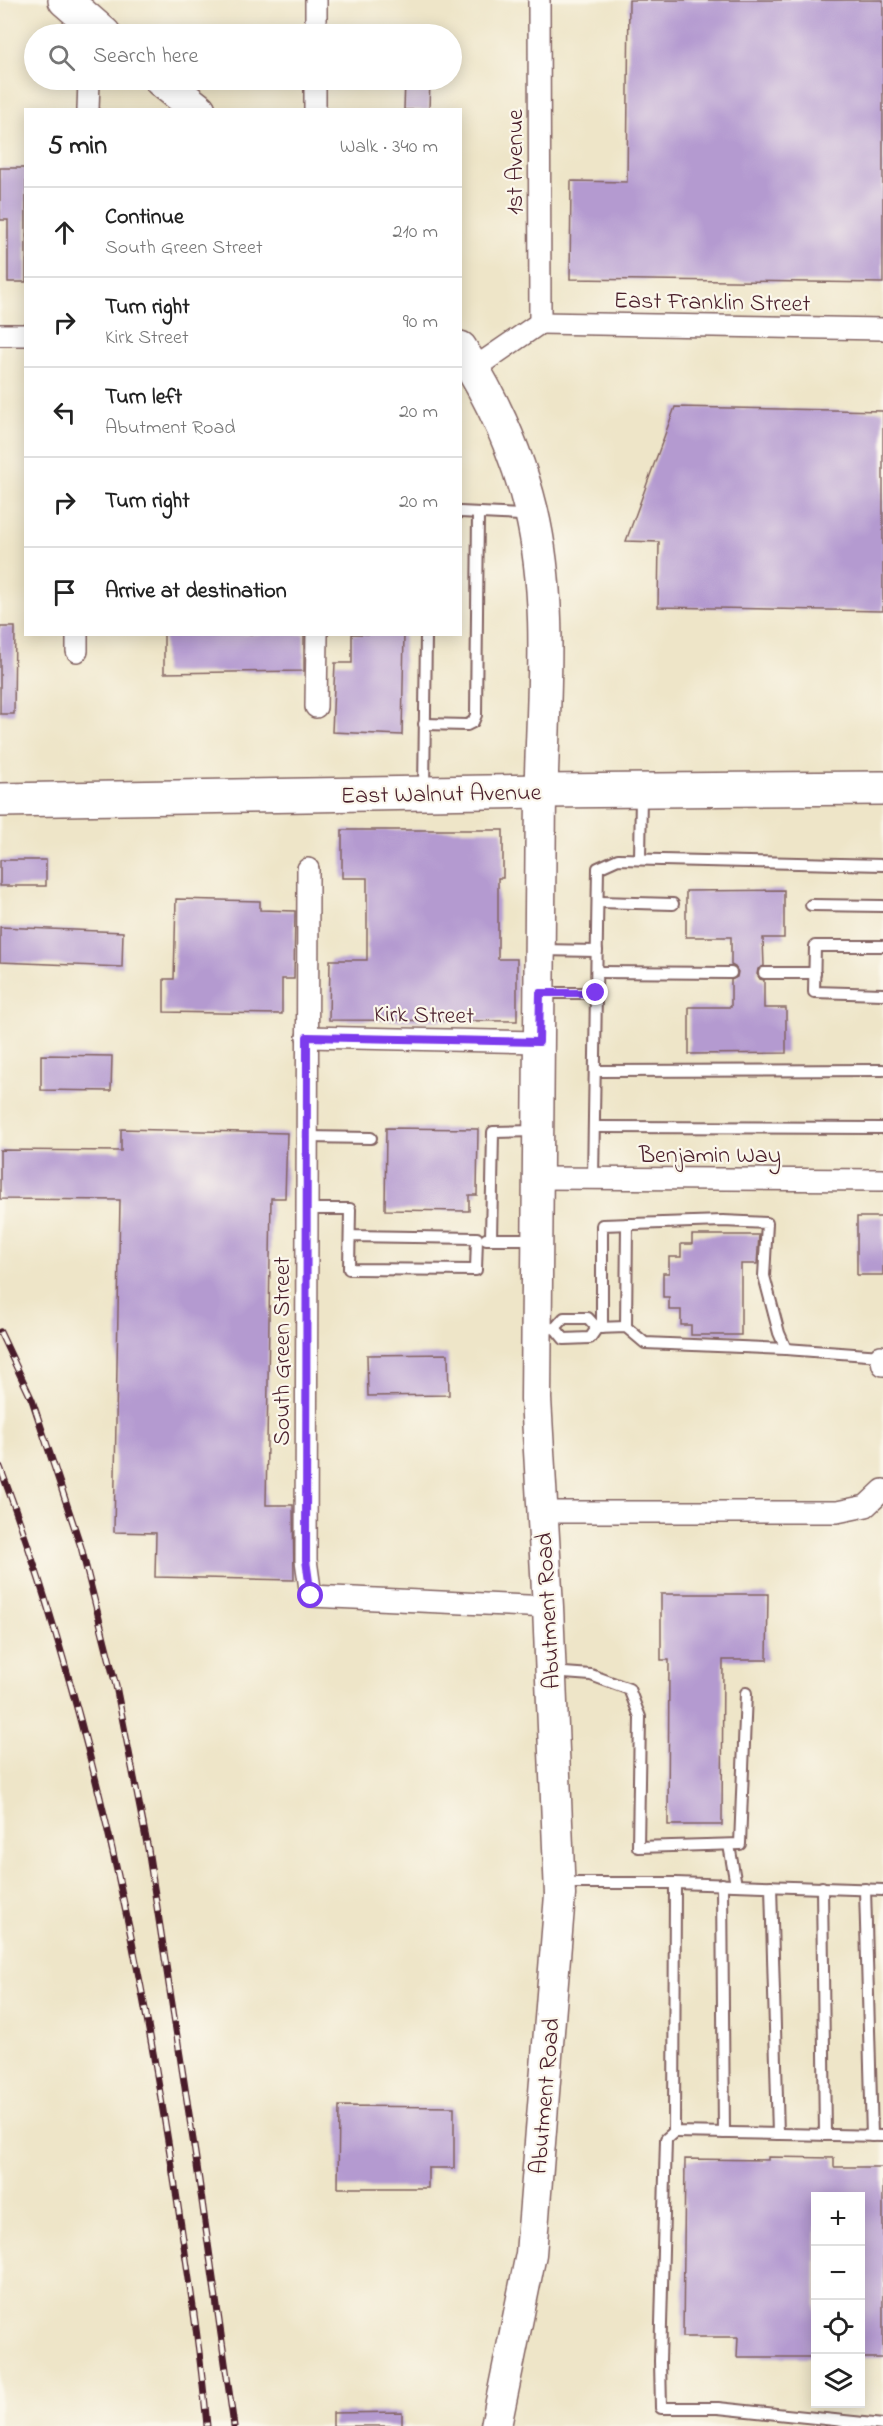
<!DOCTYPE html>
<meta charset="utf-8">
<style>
body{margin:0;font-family:"Indie Flower",sans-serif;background:#f6f6f6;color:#222}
.controls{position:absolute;right:18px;bottom:18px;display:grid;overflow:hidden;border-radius:0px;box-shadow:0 3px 15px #0003}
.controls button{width:54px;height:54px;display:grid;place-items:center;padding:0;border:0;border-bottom:2px solid #e0e0e0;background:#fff;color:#222;font:30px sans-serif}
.stop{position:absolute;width:18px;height:18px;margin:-14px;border:4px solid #7c3aed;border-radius:50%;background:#fff}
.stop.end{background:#7c3aed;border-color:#fff;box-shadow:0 2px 6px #0008}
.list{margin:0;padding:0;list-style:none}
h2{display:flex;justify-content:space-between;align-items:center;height:78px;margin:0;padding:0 24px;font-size:26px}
h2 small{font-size:20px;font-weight:400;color:#767676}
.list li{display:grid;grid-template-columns:39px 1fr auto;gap:18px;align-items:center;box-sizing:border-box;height:90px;padding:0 24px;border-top:2px solid #e0e0e0}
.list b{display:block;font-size:22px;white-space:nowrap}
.list p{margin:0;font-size:20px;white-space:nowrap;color:#767676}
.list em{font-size:20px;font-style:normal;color:#767676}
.icon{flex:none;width:33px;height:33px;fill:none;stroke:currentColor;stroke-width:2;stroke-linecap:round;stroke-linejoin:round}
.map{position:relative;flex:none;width:883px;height:2426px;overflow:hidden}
.search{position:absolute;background:#fff;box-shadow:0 3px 15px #0003;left:24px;top:24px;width:438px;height:66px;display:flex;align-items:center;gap:15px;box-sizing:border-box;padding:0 21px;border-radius:33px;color:#767676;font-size:22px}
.panel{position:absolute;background:#fff;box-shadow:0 3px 15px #0003;left:24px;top:108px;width:438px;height:528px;border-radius:0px}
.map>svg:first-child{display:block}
.building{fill:#b49ad0}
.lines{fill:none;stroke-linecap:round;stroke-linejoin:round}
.service-casing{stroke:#836462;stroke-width:14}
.minor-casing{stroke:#836462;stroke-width:24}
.secondary-casing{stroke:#836462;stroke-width:33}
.primary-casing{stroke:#836462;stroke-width:36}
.service{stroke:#fff;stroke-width:10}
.minor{stroke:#fff;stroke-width:21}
.secondary{stroke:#fff;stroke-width:30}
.primary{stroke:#fff;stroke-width:33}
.rail-casing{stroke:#4a1f2b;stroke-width:7}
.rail{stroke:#fbf7ec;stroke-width:4.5;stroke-dasharray:14;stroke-linecap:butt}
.route{stroke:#7c3aed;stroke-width:8}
.labels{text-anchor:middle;stroke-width:4.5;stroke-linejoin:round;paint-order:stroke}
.street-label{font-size:24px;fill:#4a1f2b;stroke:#fbf7ec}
</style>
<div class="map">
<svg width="883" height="2426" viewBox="0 0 883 2426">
<rect width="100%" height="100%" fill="#fbf7ec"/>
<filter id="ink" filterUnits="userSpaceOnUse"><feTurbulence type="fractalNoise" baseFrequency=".0167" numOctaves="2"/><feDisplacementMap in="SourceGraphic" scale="12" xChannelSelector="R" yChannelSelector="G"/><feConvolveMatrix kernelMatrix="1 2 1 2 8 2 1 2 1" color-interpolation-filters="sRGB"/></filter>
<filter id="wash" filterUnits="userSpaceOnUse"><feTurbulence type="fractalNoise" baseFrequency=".008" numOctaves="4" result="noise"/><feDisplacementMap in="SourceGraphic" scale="24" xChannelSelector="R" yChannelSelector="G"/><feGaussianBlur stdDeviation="1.35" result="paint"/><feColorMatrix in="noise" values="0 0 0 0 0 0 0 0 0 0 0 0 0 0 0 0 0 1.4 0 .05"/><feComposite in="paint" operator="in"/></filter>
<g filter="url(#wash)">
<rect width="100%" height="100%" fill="#eee5c8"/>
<g id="blocks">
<!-- building -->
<g class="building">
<path d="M629 0H883V283L570 279 571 181 627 182Z"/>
<path d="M405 80H430L429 110H404Z"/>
<path d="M0 168H26V282H8V220H0Z"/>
<path d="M675 407 883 411V611L658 607 659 542 626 541Z"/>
<path d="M0 627H15L14 714H0Z"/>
<path d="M164 634H304V671L164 673Z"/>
<path d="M352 634H404L402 735 332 732 335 663H352Z"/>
<path d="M342 830H503V878H498V959H517V1021L329 1020 330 960H367V878H342Z"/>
<rect x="0" y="860" width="46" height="26"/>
<path d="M784 890V938H763L764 966 758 969 757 974 760 979 764 980V1008H786V1053L689 1054V1007H731V980L737 977 738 972 735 967 731 965V937H686V891Z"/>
<path d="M176 899 260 901V910L295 911 294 979H282V1014L164 1012V979H174Z"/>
<path d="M0 927 123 932 122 967 0 962Z"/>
<path d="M41 1055 112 1056 111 1091 41 1090Z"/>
<path d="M386 1128 478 1129 477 1195H469V1211L385 1210Z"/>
<path d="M121 1129 287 1133 285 1198H271L266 1505H293L294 1580 155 1577 156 1533 114 1532 120 1200 0 1199V1150L121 1151Z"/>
<rect x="857" y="1217" width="26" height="58"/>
<path d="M692 1235H759L757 1264H741V1335H691V1325H681V1310H669V1297H663V1273H669V1257H681V1244H692Z"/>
<path d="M448 1354 449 1395 368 1396 367 1355Z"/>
<path d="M661 1594H768L767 1660H723L722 1825H668L669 1660H661Z"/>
<path d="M339 2106 454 2107V2168H428V2188H338Z"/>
<path d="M768 2157 834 2158V2167H883V2358H861V2196H816V2357H737L738 2337H683L685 2159 768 2160Z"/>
<path d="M402 2412V2426H333V2413Z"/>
</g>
</g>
</g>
<g filter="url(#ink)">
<use href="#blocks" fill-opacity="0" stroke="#836462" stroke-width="1.5"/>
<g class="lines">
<!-- service casing -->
<g class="service-casing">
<g id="service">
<path d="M460 512 520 515 529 512"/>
<path d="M424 724 467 725 473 722 476 715 478 513"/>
<path d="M424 790 426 634"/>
<path d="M640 859 641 794"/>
<path d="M598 902 673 904"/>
<path d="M811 905 883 906"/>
<path d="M883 946H815L814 992 883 994"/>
<path d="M540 950 597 951"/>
<path d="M597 972 731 973"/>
<path d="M764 973H815"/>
<path d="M543 993H596"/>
<path d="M595 1071 883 1070"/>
<path d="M594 1127 883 1128"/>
<path d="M306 1137 371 1138"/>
<path d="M593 1179 598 868 618 859 883 865"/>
<path d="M307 1209H350L349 1269 476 1270 477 1238 350 1236"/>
<path d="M486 1239H536"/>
<path d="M491 1239 493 1132 536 1131"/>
<path d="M626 1327 627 1224"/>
<path d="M555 1328 564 1339 590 1338 597 1328"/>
<path d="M602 1328V1225L723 1221 767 1223 764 1276 779 1333 786 1349"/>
<path d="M539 1329 555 1328 564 1318H588L597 1328 626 1327 645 1343 786 1349 881 1356"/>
<path d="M551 1672 591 1675 629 1689 640 1717 638 1847 740 1844 746 1693"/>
<path d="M729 1845 736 1885"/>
<path d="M560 1883H675L883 1890"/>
<path d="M675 1883 674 2132 883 2136"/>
<path d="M722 1884 724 2133"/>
<path d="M771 1886 778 2134"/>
<path d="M822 1887 825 2135"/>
<path d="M865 1889 872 2136"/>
<path d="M674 2132 666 2139 660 2361 661 2408H718L883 2425"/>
</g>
</g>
<!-- minor casing -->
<g class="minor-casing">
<g id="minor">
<path d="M539 0 540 323"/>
<path d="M316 34V0"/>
<path d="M88 110 89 80"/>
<path d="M315 110V80"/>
<path d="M540 323 883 329"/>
<path d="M0 335H26"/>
<path d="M473 369 540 323"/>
<path d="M77 651V634"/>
<path d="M316 707 317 634"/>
<path d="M308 869 306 1560 311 1596 548 1607"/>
<path d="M307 1037 539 1042"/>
<path d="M537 1178 883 1180"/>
<path d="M881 1356 883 1365"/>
<path d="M541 1512H837L866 1506 883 1490"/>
</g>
</g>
<!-- secondary casing -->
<g class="secondary-casing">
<path id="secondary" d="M496 2426 531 2254 560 1895 548 1607 536 1399 541 791"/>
</g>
<!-- primary casing -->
<g class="primary-casing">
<g id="primary">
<path d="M65 0 104 34"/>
<path d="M161 80 199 110"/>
<path d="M460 348C492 398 517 452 531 510 553 601 543 698 541 791"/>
<path d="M0 800 541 791 883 788"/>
</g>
</g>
<!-- service -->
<use href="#service" class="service"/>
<!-- minor -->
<use href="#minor" class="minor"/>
<!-- secondary -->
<use href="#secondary" class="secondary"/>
<!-- primary -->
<use href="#primary" class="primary"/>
<!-- rail casing -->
<g class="rail-casing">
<g id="rail">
<path d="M0 1332 32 1400 81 1547 116 1686 148 1849 196 2159 234 2426"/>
<path d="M0 1467C86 1698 138 1943 175 2186 187 2266 200 2346 207 2426"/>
</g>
</g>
<!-- rail -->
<use href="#rail" class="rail"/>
</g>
</g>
<g class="lines" filter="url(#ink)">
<!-- route -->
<path class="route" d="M311 1596 306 1560 307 1037 539 1042 540 993H596"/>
</g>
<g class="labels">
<!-- street labels -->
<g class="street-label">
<text transform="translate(514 162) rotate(-90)" y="8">1st Avenue</text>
<text transform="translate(712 301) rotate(1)" y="8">East Franklin Street</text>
<text transform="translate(441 793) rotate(-1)" y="8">East Walnut Avenue</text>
<text transform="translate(424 1014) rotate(1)" y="8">Kirk Street</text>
<text x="710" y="1162">Benjamin Way</text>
<text transform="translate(281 1351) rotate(-90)" y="8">South Green Street</text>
<text transform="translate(547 1611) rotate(-93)" y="8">Abutment Road</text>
<text transform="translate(544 2096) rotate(-85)" y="8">Abutment Road</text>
</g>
</g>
</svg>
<div class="controls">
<button>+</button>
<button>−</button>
<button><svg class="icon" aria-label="locate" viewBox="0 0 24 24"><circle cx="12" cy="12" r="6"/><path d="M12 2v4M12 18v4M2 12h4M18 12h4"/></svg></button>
<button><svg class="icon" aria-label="layers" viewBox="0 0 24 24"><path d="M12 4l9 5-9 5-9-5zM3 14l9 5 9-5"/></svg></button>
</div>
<div class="stop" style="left:311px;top:1596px"></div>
<div class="stop end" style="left:596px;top:993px"></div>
<div class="search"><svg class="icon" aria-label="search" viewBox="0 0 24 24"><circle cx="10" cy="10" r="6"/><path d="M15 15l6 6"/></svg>Search here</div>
<section class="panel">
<h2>5 min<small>Walk · 340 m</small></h2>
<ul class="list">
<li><svg class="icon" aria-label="ahead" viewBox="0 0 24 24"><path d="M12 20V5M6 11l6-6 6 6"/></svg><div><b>Continue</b><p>South Green Street</p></div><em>210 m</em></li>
<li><svg class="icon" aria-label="right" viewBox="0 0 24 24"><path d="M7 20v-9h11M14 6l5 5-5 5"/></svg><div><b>Turn right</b><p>Kirk Street</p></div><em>90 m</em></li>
<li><svg class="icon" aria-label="left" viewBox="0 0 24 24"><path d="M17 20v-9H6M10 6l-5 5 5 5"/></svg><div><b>Turn left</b><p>Abutment Road</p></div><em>20 m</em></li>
<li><svg class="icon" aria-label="right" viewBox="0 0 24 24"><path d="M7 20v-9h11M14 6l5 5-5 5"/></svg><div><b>Turn right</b></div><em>20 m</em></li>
<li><svg class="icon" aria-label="arrive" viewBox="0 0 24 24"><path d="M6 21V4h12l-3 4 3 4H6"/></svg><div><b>Arrive at destination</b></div></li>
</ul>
</section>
</div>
